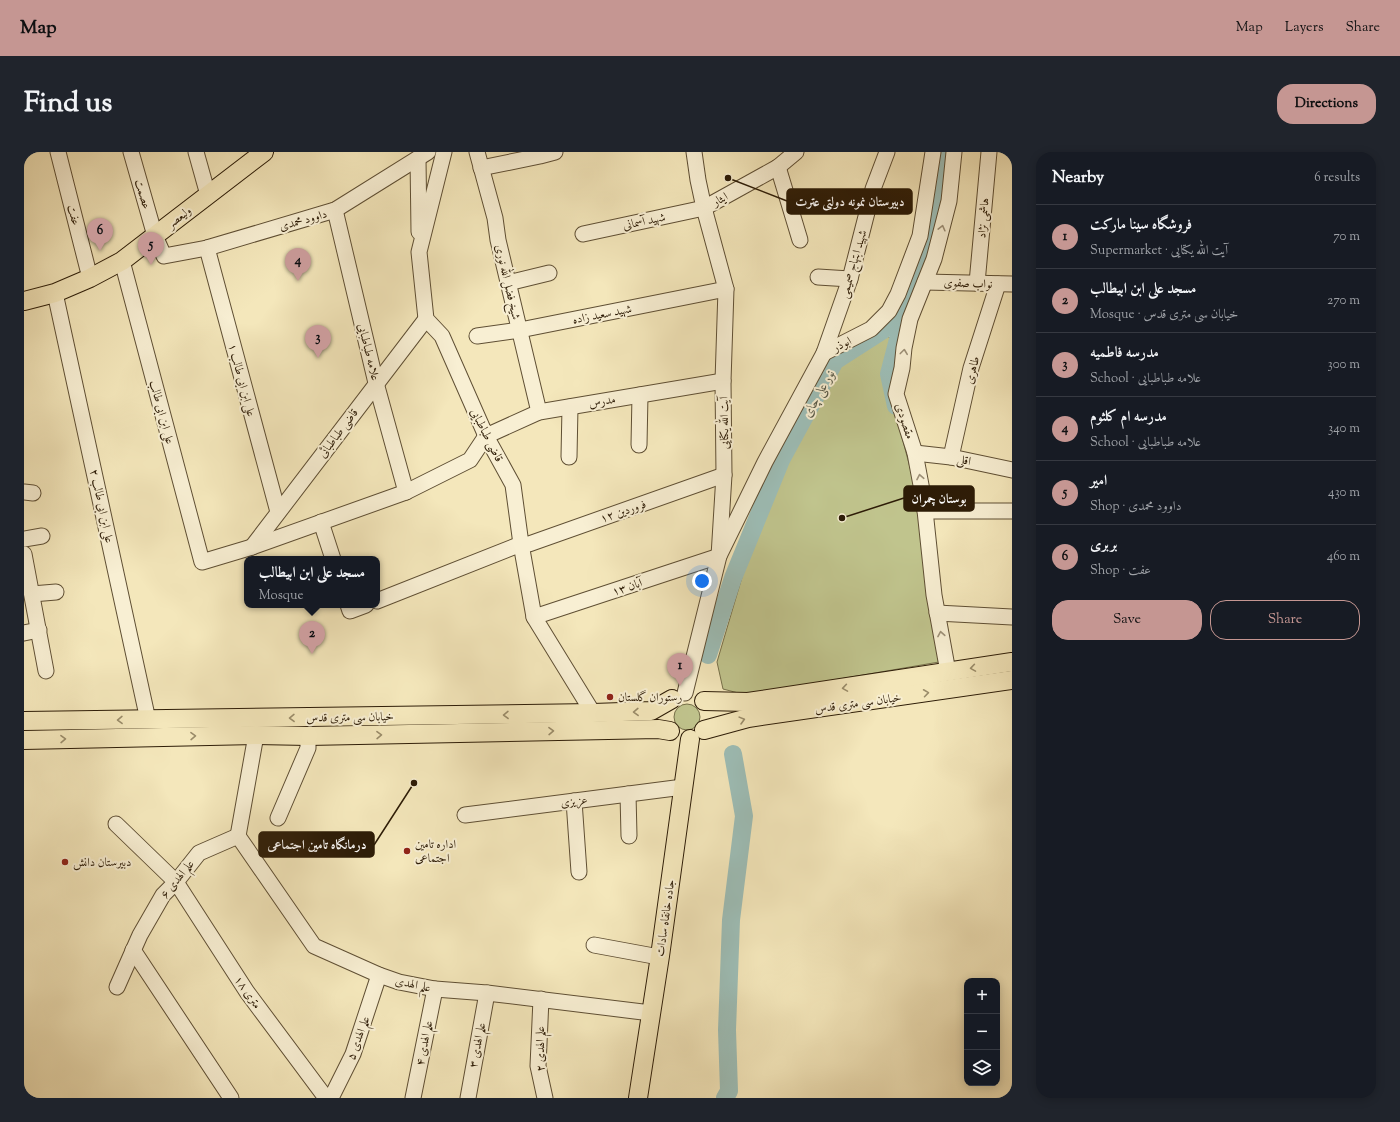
<!DOCTYPE html>
<meta charset="utf-8">
<style>
body{margin:0;font-family:"Sorts Mill Goudy",Amiri,serif;background:#20242c;color:#f1f3f6}
.controls{position:absolute;right:12px;bottom:12px;display:grid;overflow:hidden;border-radius:8px;box-shadow:0 2px 10px #0003}
.controls button{width:36px;height:36px;display:grid;place-items:center;padding:0;border:0;border-bottom:1px solid #363941;background:#171b24;color:#f1f3f6;font:20px sans-serif}
.you{position:absolute;left:678px;top:429px;width:14px;height:14px;margin:-10px;border:3px solid #fff;border-radius:50%;background:#1a73e8;box-shadow:0 0 0 6px #1a73e833}
.badge{display:grid;place-items:center;width:26px;height:26px;border-radius:50%;background:#c59692;color:#111;font-size:13px;font-weight:700}
.pin{position:absolute;translate:-50% -33px;filter:drop-shadow(0 1px 2px #0008)}
.pin::after{content:'';position:absolute;top:21px;width:14px;height:12px;background:inherit;clip-path:polygon(0 0,100% 0,50% 100%)}
.popup{position:absolute;left:220px;top:404px;width:136px;height:52px;box-sizing:border-box;display:grid;place-content:center;border-radius:8px;background:#171b24;filter:drop-shadow(0 1px 3px #0005);font-size:13px;white-space:nowrap;color:#9ea1a6}
.popup b{font-size:15px;color:#f1f3f6}
.popup::after{content:'';position:absolute;left:50%;top:100%;margin-left:-8px;border:8px solid transparent;border-top-color:#171b24}
.list{margin:0;padding:0;list-style:none}
h2{display:flex;justify-content:space-between;align-items:center;height:52px;margin:0;padding:0 16px;font-size:17px}
h2 small{font-size:13px;font-weight:400;color:#9ea1a6}
.list li{display:grid;grid-template-columns:26px 1fr auto;gap:12px;align-items:center;box-sizing:border-box;height:64px;padding:0 16px;border-top:1px solid #363941}
.list b{display:block;font-size:15px;white-space:nowrap}
.list p{margin:0;font-size:13px;white-space:nowrap;color:#9ea1a6}
.list em{font-size:13px;font-style:normal;color:#9ea1a6}
.actions{display:flex;gap:8px;padding:12px 16px}
.actions a{flex:1;padding:9px 0;border:1px solid #c59692;border-radius:16px;text-align:center;font-size:14px;color:#c59692}
.actions .main{background:#c59692;color:#111}
.icon{flex:none;width:22px;height:22px;fill:none;stroke:currentColor;stroke-width:2;stroke-linecap:round;stroke-linejoin:round}
.map{position:relative;flex:none;width:988px;height:946px;overflow:hidden;border-radius:16px}
header{display:flex;align-items:center;gap:24px;box-sizing:border-box;height:56px;padding:0 20px;background:#c59692;color:#111}
header strong{font-size:19px}
nav{display:flex;gap:22px;margin-inline-start:auto;font-size:14px}
.intro{display:flex;align-items:center;justify-content:space-between;box-sizing:border-box;height:96px;padding:0 24px}
h1{margin:0;font-size:28px}
.button{padding:10px 18px;border-radius:16px;background:#c59692;color:#111;font-size:14px;font-weight:700}
main{display:flex;gap:24px;padding:0 24px}
aside{flex:1;background:#171b24;border-radius:16px;box-shadow:0 2px 10px #0003}
.map>svg:first-child{display:block}
.green{fill:#c0c48d;stroke:#76704a}
.lines{fill:none;stroke-linecap:round;stroke-linejoin:round}
.river{stroke:#9dbeb7;stroke-width:18}
.minor-casing{stroke:#5f4f34;stroke-width:17}
.major-casing{stroke:#2d1c07;stroke-width:20}
.minor{stroke:#f8efd3;stroke-width:15}
.major{stroke:#f4e7bb;stroke-width:18}
.oneway{stroke:#9d9077}
.oneway2{stroke:#9a8c6a}
.poi-dot{fill:#8f2418;stroke:#f8efd3;stroke-width:1.5}
.labels{text-anchor:middle;stroke-width:4;stroke-linejoin:round;paint-order:stroke}
.street-label{font-size:12px;fill:#2d1c07;stroke:#f8efd3}
.poi-label{font-size:12px;fill:#2d1c07;stroke:#f8efd3;text-anchor:start}
.water-label{font-size:13px;font-style:italic;fill:#545545;stroke:#f8efd3}
.leader{fill:none;stroke:#2d1c07;stroke-width:1.5}
.callout-dot{fill:#2d1c07;stroke:#f8efd3;stroke-width:1.5}
.callout{fill:#2d1c07;stroke:#2d1c07;stroke-width:1.5}
.callout-label{font-size:13px;text-anchor:middle;font-weight:bold;fill:#fff}
</style>
<header>
<strong>Map</strong>
<nav><a>Map</a><a>Layers</a><a>Share</a></nav>
</header>
<div class="intro"><h1>Find us</h1><a class="button">Directions</a></div>
<main>
<div class="map">
<svg width="988" height="946" viewBox="0 0 988 946">
<rect width="100%" height="100%" fill="#f4e7bb"/>
<filter id="stains"><feTurbulence type="fractalNoise" baseFrequency=".005" numOctaves="4"/><feColorMatrix values="0 0 0 0 .2 0 0 0 0 .09 0 0 0 0 .02 0 0 0 .5 -.17"/></filter>
<radialGradient id="worn" r=".72"><stop offset=".6" stop-color="#630" stop-opacity="0"/><stop offset="1" stop-color="#630" stop-opacity=".3"/></radialGradient>
<!-- green -->
<g class="green">
<path d="M863 183 871 192 874 222 870 255 898 361 915 510 722 543 699 537 693 510 734 371 811 218Z"/>
<circle cx="663" cy="565" r="13"/>
</g>
<g class="lines">
<!-- river -->
<g class="river">
<path d="M872 254 865 222 878 172"/>
<path d="M684 503 709 426 757 308 811 209 864 175 883 151 917 47 920 0"/>
<path d="M701 946 705 939 703 878 707 768 720 664 709 602"/>
</g>
<!-- minor casing -->
<g class="minor-casing">
<g id="minor">
<path d="M34 0 66 126"/>
<path d="M107 0 131 84 140 104 183 96 311 58 404 0"/>
<path d="M172 0 184 43"/>
<path d="M420 0 395 100 402 167 418 184 462 284 489 333 497 392 510 465 569 561"/>
<path d="M453 0 471 66 474 88 515 260"/>
<path d="M394 7 395 80"/>
<path d="M754 15 776 88"/>
<path d="M457 16 516 4 531 0"/>
<path d="M817 48 845 53"/>
<path d="M311 58 352 231 382 340"/>
<path d="M559 82 680 56 754 15 772 0"/>
<path d="M183 96 254 360"/>
<path d="M98 109 178 410 228 395 382 340 446 308 462 284"/>
<path d="M794 125 826 127"/>
<path d="M901 130 988 132"/>
<path d="M484 131 525 121"/>
<path d="M953 131 965 0"/>
<path d="M31 141 124 568"/>
<path d="M453 184 496 178 702 137"/>
<path d="M800 201 847 177 865 159 874 142 896 84 909 0"/>
<path d="M462 284 515 260 699 229"/>
<path d="M615 293 616 243"/>
<path d="M891 301 927 305 988 318"/>
<path d="M545 305 546 255"/>
<path d="M927 305 947 216 974 132"/>
<path d="M0 340 9 341"/>
<path d="M901 359H988"/>
<path d="M297 370 309 407"/>
<path d="M0 387 18 384"/>
<path d="M228 395 402 167"/>
<path d="M0 402 22 519"/>
<path d="M8 442 32 440"/>
<path d="M353 449 497 392H505L700 323"/>
<path d="M324 453 326 459 342 453"/>
<path d="M913 461 988 465"/>
<path d="M510 465 695 404 741 310 800 201 826 127 849 37 863 0"/>
<path d="M0 481 15 478"/>
<path d="M924 520 910 443 900 349 891 301 872 242 878 216 880 196 886 167 910 107 925 49 930 0"/>
<path d="M661 541 695 404 700 323 699 229 702 137 680 56 674 28 670 0"/>
<path d="M604 642 605 684"/>
<path d="M550 649 555 720"/>
<path d="M441 663 659 635"/>
<path d="M254 666 284 596V584"/>
<path d="M92 672 152 730 223 840 302 946"/>
<path d="M214 684 290 794 355 823 375 830 411 837 463 841 627 861"/>
<path d="M214 684 232 583"/>
<path d="M570 793 635 805"/>
<path d="M109 798 207 946"/>
<path d="M93 835 116 783 139 743 152 730 175 701 214 684"/>
<path d="M517 847 514 914 521 946"/>
<path d="M307 946 329 902 355 823"/>
<path d="M389 946 411 837"/>
<path d="M444 946 463 841"/>
</g>
</g>
<!-- major casing -->
<g class="major-casing">
<g id="major">
<path d="M0 149 31 141 66 126 98 109 240 0"/>
<path d="M680 549 724 550 988 510"/>
<path d="M0 569 569 561 627 559 648 547"/>
<path d="M680 578 724 566 988 528"/>
<path d="M0 588 232 583 284 584 634 577 646 579"/>
<path d="M614 946 636 804 666 587"/>
</g>
</g>
<!-- minor -->
<use href="#minor" class="minor"/>
<!-- major -->
<use href="#major" class="major"/>
</g>
<!-- one-way arrows -->
<defs><path id="oneway-chevron" d="M-2-3.5L2.5 0L-2 3.5" fill="none" stroke-width="1.6" stroke-linecap="round" stroke-linejoin="round"/></defs>
<g class="oneway">
<use href="#oneway-chevron" transform="translate(918 76) rotate(-76)"/>
<use href="#oneway-chevron" transform="translate(880 200) rotate(-83)"/>
<use href="#oneway-chevron" transform="translate(896 325) rotate(-101)"/>
<use href="#oneway-chevron" transform="translate(917 482) rotate(-100)"/>
</g>
<g class="oneway2">
<use href="#oneway-chevron" transform="translate(949 516) rotate(171)"/>
<use href="#oneway-chevron" transform="translate(821 536) rotate(171)"/>
<use href="#oneway-chevron" transform="translate(902 541) rotate(-8)"/>
<use href="#oneway-chevron" transform="translate(612 560) rotate(178)"/>
<use href="#oneway-chevron" transform="translate(482 563) rotate(179)"/>
<use href="#oneway-chevron" transform="translate(268 566) rotate(179)"/>
<use href="#oneway-chevron" transform="translate(96 568) rotate(179)"/>
<use href="#oneway-chevron" transform="translate(718 568) rotate(-15)"/>
<use href="#oneway-chevron" transform="translate(527 579) rotate(-1)"/>
<use href="#oneway-chevron" transform="translate(355 583) rotate(-1)"/>
<use href="#oneway-chevron" transform="translate(169 584) rotate(-1)"/>
<use href="#oneway-chevron" transform="translate(39 587) rotate(-1)"/>
</g>
<!-- markers -->
<g class="poi-dot">
<circle cx="586" cy="545" r="4"/>
<circle cx="383" cy="699" r="4"/>
<circle cx="41" cy="710" r="4"/>
</g>
<g class="labels">
<!-- street labels -->
<g class="street-label">
<text transform="translate(119 42) rotate(74)" y="4">عصمت</text>
<text transform="translate(696 47) rotate(-29)" y="4">ایثار</text>
<text transform="translate(50 63) rotate(76)" y="4">عفت</text>
<text transform="translate(155 65) rotate(-38)" y="4">ولیعصر</text>
<text transform="translate(959 66) rotate(-85)" y="4">هاشمی نژاد</text>
<text transform="translate(279 68) rotate(-16)" y="4">داوود محمدی</text>
<text transform="translate(620 69) rotate(-12)" y="4">شهید آسمانی</text>
<text transform="translate(829 112) rotate(-74)" y="4">شهید ابتهاج صمیمی</text>
<text transform="translate(484 130) rotate(77)" y="4">شیخ فضل الله نوری</text>
<text transform="translate(944 131) rotate(2)" y="4">نواب صفوی</text>
<text transform="translate(578 162) rotate(-11)" y="4">شهید سعید زاده</text>
<text transform="translate(818 192) rotate(-27)" y="4">ابوذر</text>
<text transform="translate(345 200) rotate(76)" y="4">علامه طباطبایی</text>
<text transform="translate(948 218) rotate(-75)" y="4">طاهری</text>
<text transform="translate(218 228) rotate(75)" y="4">علی ابن ابی طالب ۱</text>
<text transform="translate(578 249) rotate(-10)" y="4">مدرس</text>
<text transform="translate(138 260) rotate(75)" y="4">علی ابن ابی طالب</text>
<text transform="translate(881 269) rotate(72)" y="4">مقصودی</text>
<text transform="translate(700 271) rotate(-91)" y="4">آیت الله یکتایی</text>
<text transform="translate(314 281) rotate(-53)" y="4">قاضی طباطبائی</text>
<text transform="translate(463 283) rotate(63)" y="4">قاضی طباطبایی</text>
<text transform="translate(940 308) rotate(12)" y="4">اقلی</text>
<text transform="translate(78 354) rotate(78)" y="4">علی ابن ابی طالب ۲</text>
<text transform="translate(599 359) rotate(-19)" y="4">۱۲ فروردین</text>
<text transform="translate(603 435) rotate(-18)" y="4">۱۳ آبان</text>
<text transform="translate(834 551) rotate(-8)" y="4">خیابان سی متری قدس</text>
<text transform="translate(326 565) rotate(-1)" y="4">خیابان سی متری قدس</text>
<text transform="translate(550 649) rotate(-7)" y="4">عزیزی</text>
<text transform="translate(153 727) rotate(-51)" y="4">علم الهدی ۶</text>
<text transform="translate(641 766) rotate(-82)" y="4">جاده خانقاه سادات</text>
<text transform="translate(389 832) rotate(12)" y="4">علم الهدی</text>
<text transform="translate(224 840) rotate(55)" y="4">۱۸ متری</text>
<text transform="translate(334 886) rotate(-70)" y="4">علم الهدی ۵</text>
<text transform="translate(400 891) rotate(-79)" y="4">علم الهدی ۴</text>
<text transform="translate(453 893) rotate(-79)" y="4">علم الهدی ۳</text>
<text transform="translate(516 897) rotate(-90)" y="4">علم الهدی ۲</text>
</g>
<!-- poi labels -->
<g class="poi-label">
<text x="594" y="549">رستوران گلستان</text>
<text x="391" y="696">اداره تامین<tspan x="391" dy="14">اجتماعی</tspan></text>
<text x="49" y="714">دبیرستان دانش</text>
</g>
<!-- water labels -->
<g class="water-label">
<text transform="translate(794 241) rotate(-61)" y="5">نور علی چای</text>
</g>
</g>
<!-- callouts -->
<path class="leader" d="M704 26L763 49M818 366L880 346M390 631L350 693"/>
<g class="callout-dot">
<circle cx="704" cy="26" r="4"/>
<circle cx="818" cy="366" r="4"/>
<circle cx="390" cy="631" r="4"/>
</g>
<g class="callout">
<rect x="763" y="37" width="125" height="25" rx="4"/>
<rect x="880" y="334" width="70" height="25" rx="4"/>
<rect x="235" y="680" width="115" height="25" rx="4"/>
</g>
<g class="callout-label">
<text x="826" y="54">دبیرستان نمونه دولتی عترت</text>
<text x="915" y="351">بوستان چمران</text>
<text x="293" y="697">درمانگاه تامین اجتماعی</text>
</g>
<rect width="100%" height="100%" filter="url(#stains)"/>
<rect width="100%" height="100%" fill="url(#worn)"/>
</svg>
<div class="controls">
<button>+</button>
<button>−</button>
<button><svg class="icon" aria-label="layers" viewBox="0 0 24 24"><path d="M12 4l9 5-9 5-9-5zM3 14l9 5 9-5"/></svg></button>
</div>
<div class="you"></div>
<div class="pin badge" style="left:656px;top:534px">1</div>
<div class="pin badge" style="left:288px;top:502px">2</div>
<div class="popup"><b>مسجد علی ابن ابیطالب</b>Mosque</div>
<div class="pin badge" style="left:294px;top:206px">3</div>
<div class="pin badge" style="left:274px;top:129px">4</div>
<div class="pin badge" style="left:127px;top:113px">5</div>
<div class="pin badge" style="left:76px;top:99px">6</div>
</div>
<aside>
<h2>Nearby<small>6 results</small></h2>
<ul class="list">
<li><span class="badge">1</span><div><b>فروشگاه سینا مارکت</b><p>Supermarket · آیت الله یکتایی</p></div><em>70 m</em></li>
<li><span class="badge">2</span><div><b>مسجد علی ابن ابیطالب</b><p>Mosque · خیابان سی متری قدس</p></div><em>270 m</em></li>
<li><span class="badge">3</span><div><b>مدرسه فاطمیه</b><p>School · علامه طباطبایی</p></div><em>300 m</em></li>
<li><span class="badge">4</span><div><b>مدرسه ام کلثوم</b><p>School · علامه طباطبایی</p></div><em>340 m</em></li>
<li><span class="badge">5</span><div><b>امیر</b><p>Shop · داوود محمدی</p></div><em>430 m</em></li>
<li><span class="badge">6</span><div><b>بربری</b><p>Shop · عفت</p></div><em>460 m</em></li>
</ul>
<div class="actions"><a class="main">Save</a><a>Share</a></div>
</aside>
</main>
